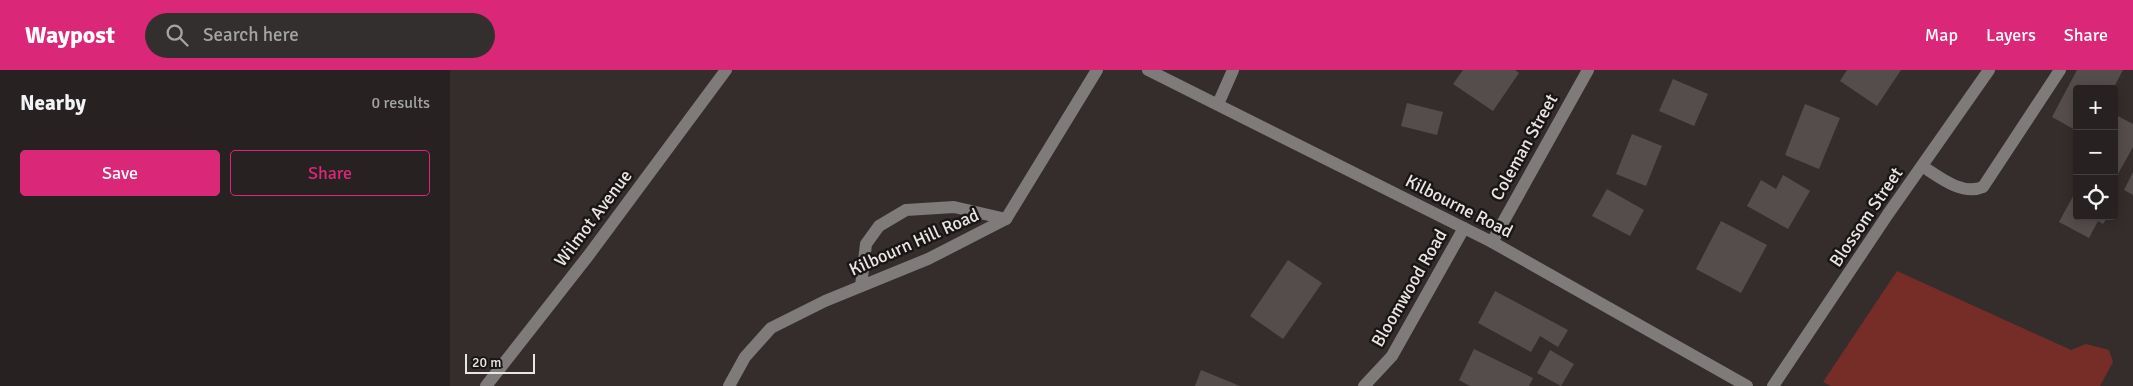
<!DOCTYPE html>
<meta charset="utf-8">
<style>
body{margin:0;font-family:Signika,sans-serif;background:#332f2e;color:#f1f3f6}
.controls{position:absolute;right:15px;top:15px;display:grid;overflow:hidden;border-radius:5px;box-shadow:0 2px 12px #0003}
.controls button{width:45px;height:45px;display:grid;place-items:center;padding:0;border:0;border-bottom:1px solid #433f3f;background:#272221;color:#f1f3f6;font:25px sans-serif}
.scale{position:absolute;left:15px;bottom:12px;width:70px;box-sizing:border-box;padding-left:5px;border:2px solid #e9e5e4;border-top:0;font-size:14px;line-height:18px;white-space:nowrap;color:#e9e5e4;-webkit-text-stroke:4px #1a1616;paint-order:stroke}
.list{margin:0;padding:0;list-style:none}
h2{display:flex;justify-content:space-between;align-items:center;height:65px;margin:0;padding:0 20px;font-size:21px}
h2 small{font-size:16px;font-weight:400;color:#a4a4a5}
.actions{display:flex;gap:10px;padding:15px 20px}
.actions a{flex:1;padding:11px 0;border:1px solid #db2777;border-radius:5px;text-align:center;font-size:18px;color:#db2777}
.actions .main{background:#db2777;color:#fff}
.icon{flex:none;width:28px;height:28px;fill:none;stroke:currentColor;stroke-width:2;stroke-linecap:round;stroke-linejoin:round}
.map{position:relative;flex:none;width:1683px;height:316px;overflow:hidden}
header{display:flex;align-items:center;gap:30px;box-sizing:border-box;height:70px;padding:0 25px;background:#db2777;color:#fff}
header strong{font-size:24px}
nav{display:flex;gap:28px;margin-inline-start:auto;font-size:18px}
.search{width:350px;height:45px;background:#332f2e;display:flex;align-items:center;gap:12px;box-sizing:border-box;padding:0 18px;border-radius:28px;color:#a4a4a5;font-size:19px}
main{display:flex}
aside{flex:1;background:#272221}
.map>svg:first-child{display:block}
.green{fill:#762d27}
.building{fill:#554d4c}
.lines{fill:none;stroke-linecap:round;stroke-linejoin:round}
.minor{stroke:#7f7b7b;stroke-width:12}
.labels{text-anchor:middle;stroke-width:5;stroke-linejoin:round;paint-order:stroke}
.street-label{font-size:18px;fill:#e9e5e4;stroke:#1a1616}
</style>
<header>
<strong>Waypost</strong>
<div class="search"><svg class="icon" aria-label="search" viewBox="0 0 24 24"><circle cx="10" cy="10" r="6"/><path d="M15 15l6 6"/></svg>Search here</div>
<nav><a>Map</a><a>Layers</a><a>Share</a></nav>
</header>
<main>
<aside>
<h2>Nearby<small>0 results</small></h2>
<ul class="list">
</ul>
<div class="actions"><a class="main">Save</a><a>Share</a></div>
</aside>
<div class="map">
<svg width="1683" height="316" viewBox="0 0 1683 316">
<rect width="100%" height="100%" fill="#342d2c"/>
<!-- green -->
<path class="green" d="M1447 201 1621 280 1636 274 1659 280 1663 292 1650 316H1381L1373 312Z"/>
<!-- building -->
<g class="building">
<path d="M1013 0H1065L1069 3 1043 41 1003 14Z"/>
<path d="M1397 0H1451L1427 36 1390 11Z"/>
<path d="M1627 0H1673L1663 19H1627V61L1602 47Z"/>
<path d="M1223 9 1258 24 1244 56 1209 41Z"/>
<path d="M957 33 993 42 987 65 951 56Z"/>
<path d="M1355 34 1390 48 1369 99 1335 85Z"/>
<path d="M1664 44 1683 54V77L1664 111Z"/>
<path d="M1182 64 1212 76 1196 116 1166 104Z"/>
<path d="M1683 102V125L1674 120Z"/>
<path d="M1333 105 1360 121 1338 159 1297 136 1311 110 1326 119Z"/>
<path d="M1157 119 1194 140 1180 166 1142 146Z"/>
<path d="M1627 119V146H1658L1653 154 1648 151 1639 168 1609 152Z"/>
<path d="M1271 151 1317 175 1291 223 1246 199Z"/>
<path d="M838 190 872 213 833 269 800 246Z"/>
<path d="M1045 221 1118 260 1108 277 1090 266 1081 282 1028 253Z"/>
<path d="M1024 279 1083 308 1079 316H1020L1009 310Z"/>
<path d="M1100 280 1124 294 1111 316 1087 303Z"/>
<path d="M751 300 790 316H745Z"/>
</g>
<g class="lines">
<!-- minor -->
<g class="minor">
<path d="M698 0 1042 172 1297 316"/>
<path d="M768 34 783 0"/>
<path d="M1472 96C1489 107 1512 126 1533 117L1610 0"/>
<path d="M1042 172 1138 0"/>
<path d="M411 216 416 174 429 156 456 140 504 137 556 149"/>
<path d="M36 316 138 186 276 0"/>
<path d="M279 316 295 287 321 258 375 231 478 189 556 149 647 0"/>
<path d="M914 316 942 286 1014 158"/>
<path d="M1323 316 1438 144 1539 0"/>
</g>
</g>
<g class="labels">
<!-- street labels -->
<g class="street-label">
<text transform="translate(1074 77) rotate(-61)" y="6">Coleman Street</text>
<text transform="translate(1009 136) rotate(27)" y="6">Kilbourne Road</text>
<text transform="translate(1416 147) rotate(-56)" y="6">Blossom Street</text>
<text transform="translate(143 148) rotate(-53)" y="6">Wilmot Avenue</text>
<text transform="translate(464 172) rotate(-24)" y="6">Kilbourn Hill Road</text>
<text transform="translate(959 218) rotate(-60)" y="6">Bloomwood Road</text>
</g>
</g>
</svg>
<div class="controls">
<button>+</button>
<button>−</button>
<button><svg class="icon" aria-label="locate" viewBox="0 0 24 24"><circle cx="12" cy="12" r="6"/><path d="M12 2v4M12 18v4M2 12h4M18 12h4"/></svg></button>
</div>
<div class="scale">20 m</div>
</div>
</main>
